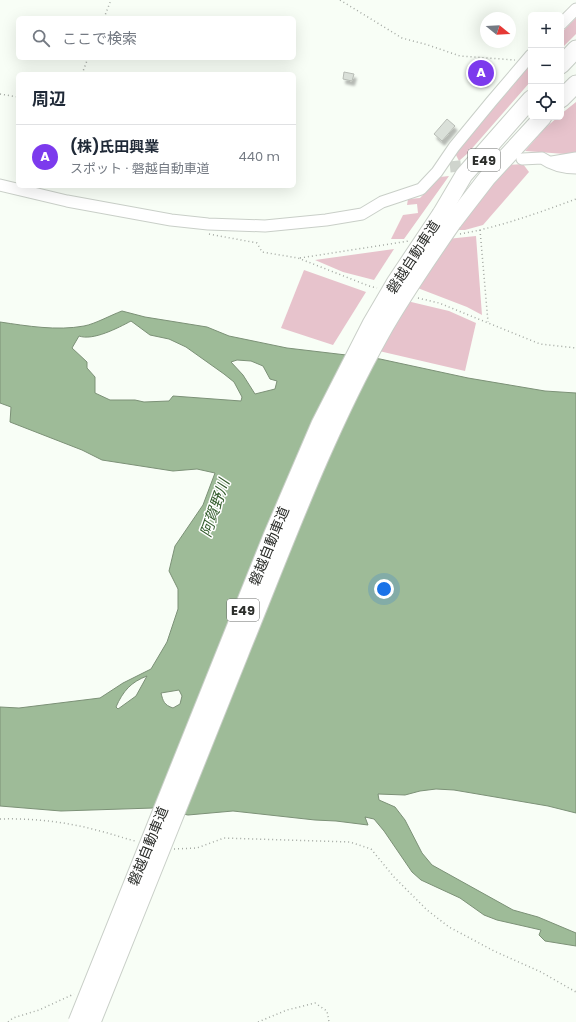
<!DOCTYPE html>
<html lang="ja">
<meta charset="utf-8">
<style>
body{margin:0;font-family:Poppins,"Noto Sans JP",sans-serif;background:#f6f6f7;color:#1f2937}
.controls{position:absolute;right:12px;top:12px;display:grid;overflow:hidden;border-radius:6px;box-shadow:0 4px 16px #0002}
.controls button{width:36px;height:36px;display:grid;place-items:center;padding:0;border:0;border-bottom:1px solid #e0e1e3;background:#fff;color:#1f2937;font:20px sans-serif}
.compass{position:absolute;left:480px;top:12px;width:36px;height:36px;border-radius:50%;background:#fff;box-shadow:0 4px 16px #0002;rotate:108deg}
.you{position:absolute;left:384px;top:589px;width:14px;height:14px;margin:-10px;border:3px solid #fff;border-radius:50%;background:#1a73e8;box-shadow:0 0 0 6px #1a73e833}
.badge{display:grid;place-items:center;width:26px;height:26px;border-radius:50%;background:#7c3aed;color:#fff;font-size:13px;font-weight:700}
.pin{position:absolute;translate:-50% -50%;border:2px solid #fff;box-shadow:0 1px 4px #0006}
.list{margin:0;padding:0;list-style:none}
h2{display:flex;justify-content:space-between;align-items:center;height:52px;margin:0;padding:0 16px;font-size:17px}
h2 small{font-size:13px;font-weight:400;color:#747a83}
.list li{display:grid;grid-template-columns:26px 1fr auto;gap:12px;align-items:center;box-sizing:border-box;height:64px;padding:0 16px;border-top:1px solid #e0e1e3}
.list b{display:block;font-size:15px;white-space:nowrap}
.list p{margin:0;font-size:13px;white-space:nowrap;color:#747a83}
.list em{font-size:13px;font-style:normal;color:#747a83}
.icon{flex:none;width:22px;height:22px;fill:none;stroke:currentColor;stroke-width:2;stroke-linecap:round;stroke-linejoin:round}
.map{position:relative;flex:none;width:576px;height:1022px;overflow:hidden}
.search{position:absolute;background:#fff;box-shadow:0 4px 16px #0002;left:16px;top:16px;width:280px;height:44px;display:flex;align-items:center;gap:10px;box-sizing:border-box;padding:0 14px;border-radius:6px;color:#747a83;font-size:15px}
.panel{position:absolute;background:#fff;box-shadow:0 4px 16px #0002;left:16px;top:72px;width:280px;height:116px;border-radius:6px}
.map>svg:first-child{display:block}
.green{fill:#e7c3cc}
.water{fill:#9ebb98;stroke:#7c9177;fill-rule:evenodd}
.building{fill:#dae0d9;stroke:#b7bcb5;filter:url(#shadow)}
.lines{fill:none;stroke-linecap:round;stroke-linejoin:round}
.minor-tunnel{stroke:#cfd4cd;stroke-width:11;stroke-dasharray:11 5.5;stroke-linecap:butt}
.minor-casing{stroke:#c9cfc8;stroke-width:13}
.highway-casing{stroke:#c9cfc8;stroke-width:19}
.path{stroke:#a4a9a3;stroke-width:1.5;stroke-dasharray:1 3;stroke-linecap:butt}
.minor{stroke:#fff;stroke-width:11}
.highway{stroke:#fff;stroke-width:17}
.highway-bridge-casing{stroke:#c9cfc8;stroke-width:19;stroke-linecap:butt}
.highway-bridge{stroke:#fff;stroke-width:17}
.labels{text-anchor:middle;stroke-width:3;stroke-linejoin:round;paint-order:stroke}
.shield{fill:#fff;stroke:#6b6d6b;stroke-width:1}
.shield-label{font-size:13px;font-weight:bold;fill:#2c2e2b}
.street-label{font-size:14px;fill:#2c2e2b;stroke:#fff}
.water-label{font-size:15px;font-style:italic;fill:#325b2b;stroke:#fff}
</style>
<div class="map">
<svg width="576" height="1022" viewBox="0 0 576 1022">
<defs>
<filter id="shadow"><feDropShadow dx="2.5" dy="4.5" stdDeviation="1" flood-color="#0004"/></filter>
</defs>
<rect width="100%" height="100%" fill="#f8fef6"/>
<!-- green -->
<g class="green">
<path d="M576 18V34L561 49V33Z"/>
<path d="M531 63V81L468 153 459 161 455 153 509 90 512 82Z"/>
<path d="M576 102V153L565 154 525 151 544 129 558 117H561V114Z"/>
<path d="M523 164 529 172 483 225 465 230H452L508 165Z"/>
<path d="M449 176 404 239H391L403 215 418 213 417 204 407 205 408 199 420 198 440 177Z"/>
<path d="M476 236 482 315 467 307 415 287 447 239Z"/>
<path d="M394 249 374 280 343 272 315 260Z"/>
<path d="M304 270 366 292 333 345 281 328Z"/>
<path d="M407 301 449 311 476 323 465 371 379 351Z"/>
</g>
<!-- water -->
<path class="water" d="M122 311 145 317 207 327 229 336 287 348 380 359 468 378 545 391 576 393V813L548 806 454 790 436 789 420 791 405 795 378 794 379 800 395 807 405 820 422 853 432 865 513 910 538 917 576 933V946L545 941 539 935 541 930 497 920 484 915 460 898 421 880 412 872 384 831 374 819 365 817 368 825 336 821 315 820 233 811 188 815 153 808 61 811 0 806V707L19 708 100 698 123 683 151 669 167 642 178 609V589L169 571 175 546 203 505 215 473 197 469 173 471 102 460 82 450 10 422 11 407 0 403V322C27 326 57 331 84 326 95 324 111 315 122 311ZM131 321 150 335 169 339 186 347 224 374 234 382 242 397 241 401 173 396 169 401 144 402 135 400H110L95 393V377L87 368V362L72 348 79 336C93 341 118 328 131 321ZM237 360 251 361 263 366 270 379 277 381 275 389 255 394 243 375 231 362ZM147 676 136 696 118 709 116 707C123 691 131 682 147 676ZM179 690 182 696 180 704 173 708C164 705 163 701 161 693Z"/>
<!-- building -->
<g class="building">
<path d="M477 63 486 68 485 70 489 72 485 82 477 79 478 77 473 74Z"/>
<path d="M344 72 354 74 352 81 343 79Z"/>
<path d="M447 119 455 126 442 141 434 134Z"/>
</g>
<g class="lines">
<!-- minor-tunnel -->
<path class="minor-tunnel" d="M450 167 503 161"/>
<!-- minor casing -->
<g class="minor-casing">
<g id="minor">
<path d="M561 24 576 9"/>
<path d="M522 159 542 158C552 165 564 168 576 168"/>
<path d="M552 162 576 158"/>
<path d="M0 185 67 201 171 220 208 224 265 226 326 220 362 214 382 202 421 189 437 172 454 147 491 102 531 55"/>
</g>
</g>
<!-- highway casing -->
<g class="highway-casing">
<g id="highway">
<path d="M561 65 576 49"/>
<path d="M561 99 576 84"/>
<path d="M441 214 464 175 531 99"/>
<path d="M453 222 487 178 543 117"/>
</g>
</g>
<!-- path -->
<g class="path">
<path d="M340 0 402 38 428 45 460 56 515 60"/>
<path d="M104 18 111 0"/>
<path d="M82 74 88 58"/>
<path d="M0 94 18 97"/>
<path d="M480 230 488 322"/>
<path d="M209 234 257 243 262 252 298 258 369 286 377 288"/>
<path d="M460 234C500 227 538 213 576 199"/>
<path d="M300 258 409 241"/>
<path d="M418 298 439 303 540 344 576 348"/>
<path d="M0 819C33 818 68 822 100 831 112 834 123 838 135 841"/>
<path d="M174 849 197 848 224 838 350 842 371 849 394 877 427 910 449 927 494 951 541 972 576 992"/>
<path d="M8 1022 13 1018 39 1010 74 994"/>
<path d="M258 1022 287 1010 315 1003 327 1011 329 1022"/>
</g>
<!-- minor -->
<use href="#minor" class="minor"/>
<!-- highway -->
<use href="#highway" class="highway"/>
<!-- highway-bridge casing -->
<g class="highway-bridge-casing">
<g id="highway-bridge">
<path d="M77 1022 272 536 320 424 371 324 395 283 441 214"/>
<path d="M92 1022C141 899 191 776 240 653 284 545 324 435 381 333 403 294 428 258 453 222"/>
</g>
</g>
<!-- highway-bridge -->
<use href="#highway-bridge" class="highway-bridge"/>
</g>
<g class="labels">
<!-- shield labels -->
<g class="shield">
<rect x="468" y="149" width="32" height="22" rx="3"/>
<rect x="227" y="599" width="32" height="22" rx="3"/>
</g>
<g class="shield-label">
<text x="484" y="165">E49</text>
<text x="243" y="615">E49</text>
</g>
<!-- street labels -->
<g class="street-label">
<text transform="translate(413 257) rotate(-57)" y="5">磐越自動車道</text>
<text transform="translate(269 546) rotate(-68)" y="5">磐越自動車道</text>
<text transform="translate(148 846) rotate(-68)" y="5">磐越自動車道</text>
</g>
<!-- water labels -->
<g class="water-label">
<text transform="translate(215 508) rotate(-71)" y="5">阿賀野川</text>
</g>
</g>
</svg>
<div class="controls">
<button>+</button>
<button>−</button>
<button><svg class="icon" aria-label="locate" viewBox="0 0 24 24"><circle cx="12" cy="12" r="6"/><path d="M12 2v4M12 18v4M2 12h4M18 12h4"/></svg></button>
</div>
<svg class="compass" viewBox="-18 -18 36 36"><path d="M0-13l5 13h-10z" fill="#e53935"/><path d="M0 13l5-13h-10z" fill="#747a83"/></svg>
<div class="you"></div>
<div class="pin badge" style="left:481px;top:73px">A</div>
<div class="search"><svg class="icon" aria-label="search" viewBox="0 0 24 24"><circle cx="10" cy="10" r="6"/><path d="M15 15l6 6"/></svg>ここで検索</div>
<section class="panel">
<h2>周辺<small></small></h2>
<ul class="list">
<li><span class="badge">A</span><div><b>(株)氏田興業</b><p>スポット · 磐越自動車道</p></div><em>440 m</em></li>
</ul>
</section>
</div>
